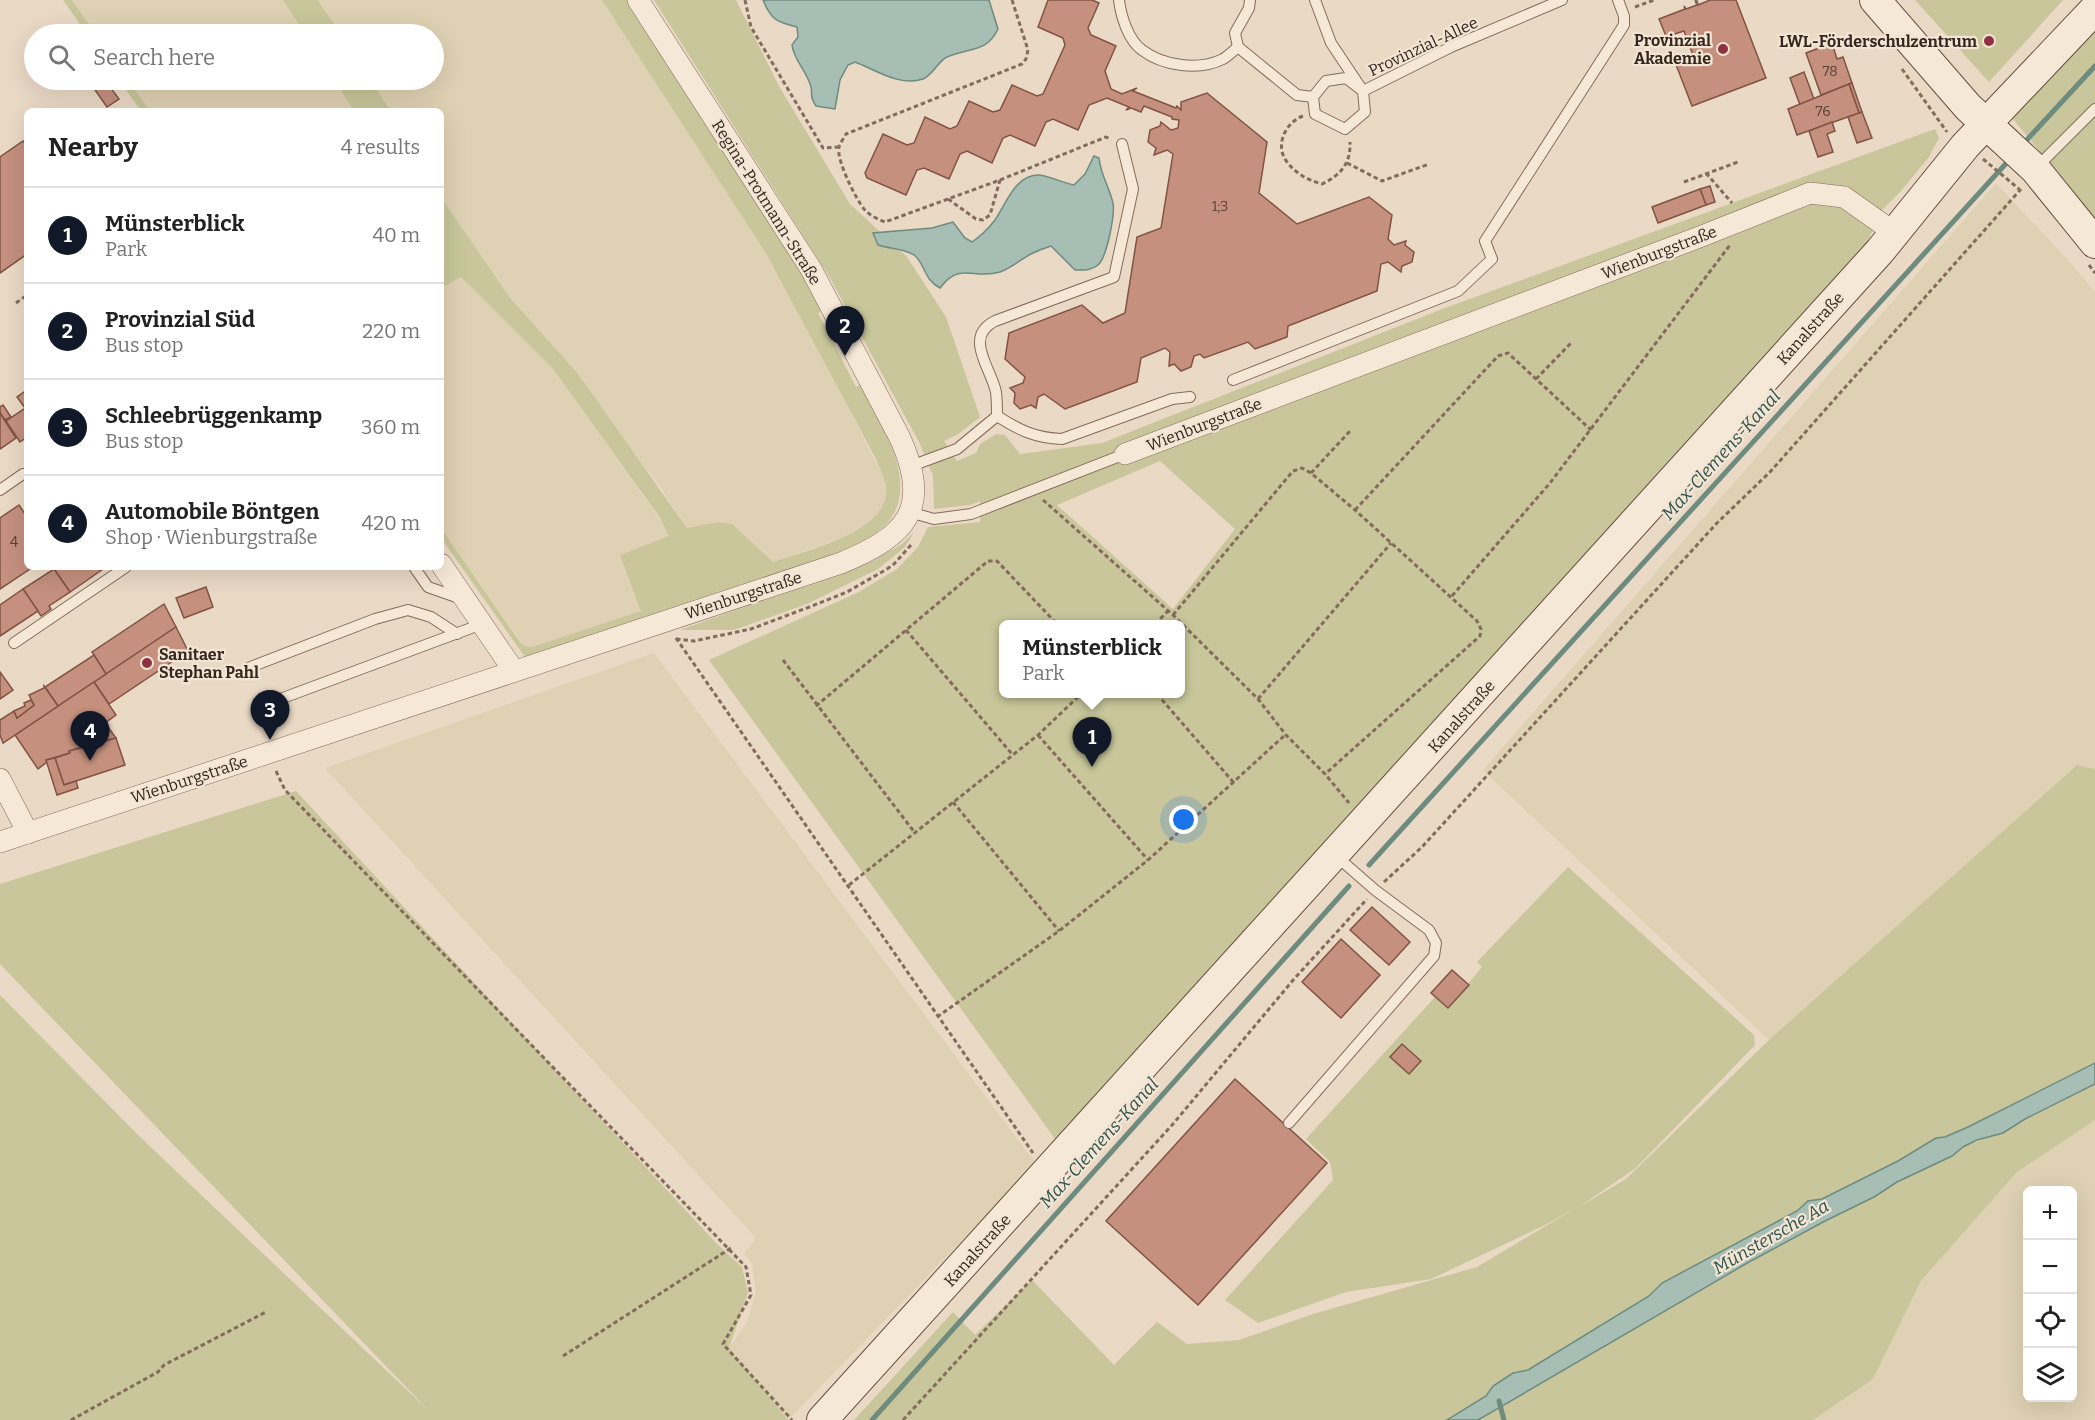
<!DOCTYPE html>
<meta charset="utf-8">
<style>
body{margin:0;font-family:Bitter,serif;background:#f2f2f2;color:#222}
.controls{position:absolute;right:18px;bottom:18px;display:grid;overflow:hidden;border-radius:9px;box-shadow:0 6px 24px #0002}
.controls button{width:54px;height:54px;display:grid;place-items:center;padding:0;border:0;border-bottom:2px solid #e0e0e0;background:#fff;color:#222;font:30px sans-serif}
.you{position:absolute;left:1184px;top:820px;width:21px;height:21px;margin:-15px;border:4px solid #fff;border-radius:50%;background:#1a73e8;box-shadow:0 0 0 9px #1a73e833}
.badge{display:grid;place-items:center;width:39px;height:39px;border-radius:50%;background:#111827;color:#fff;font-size:20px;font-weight:700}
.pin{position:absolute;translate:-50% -50px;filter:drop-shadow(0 2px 3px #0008)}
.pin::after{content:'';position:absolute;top:32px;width:21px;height:18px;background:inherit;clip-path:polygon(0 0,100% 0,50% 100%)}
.popup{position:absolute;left:999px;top:620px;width:186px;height:78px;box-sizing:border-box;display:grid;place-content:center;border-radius:9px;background:#fff;filter:drop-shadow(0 2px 4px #0005);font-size:20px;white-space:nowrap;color:#767676}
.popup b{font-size:22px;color:#222}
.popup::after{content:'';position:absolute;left:50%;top:100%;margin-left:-12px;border:12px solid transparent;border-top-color:#fff}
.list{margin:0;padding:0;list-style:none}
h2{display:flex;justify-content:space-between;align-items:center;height:78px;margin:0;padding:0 24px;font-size:26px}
h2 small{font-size:20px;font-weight:400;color:#767676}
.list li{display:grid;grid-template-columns:39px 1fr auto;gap:18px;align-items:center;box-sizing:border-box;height:96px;padding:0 24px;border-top:2px solid #e0e0e0}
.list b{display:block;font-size:22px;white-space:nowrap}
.list p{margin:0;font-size:20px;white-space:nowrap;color:#767676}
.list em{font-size:20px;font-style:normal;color:#767676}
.icon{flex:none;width:33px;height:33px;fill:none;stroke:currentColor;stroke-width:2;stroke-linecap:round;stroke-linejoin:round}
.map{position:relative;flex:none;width:2095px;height:1420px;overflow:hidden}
.search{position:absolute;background:#fff;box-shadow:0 6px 24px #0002;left:24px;top:24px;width:420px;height:66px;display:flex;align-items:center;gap:15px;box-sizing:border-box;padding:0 21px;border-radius:33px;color:#767676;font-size:22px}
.panel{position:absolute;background:#fff;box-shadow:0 6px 24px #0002;left:24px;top:108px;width:420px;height:462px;border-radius:9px}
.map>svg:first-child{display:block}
.farmland{fill:#dfd1b3;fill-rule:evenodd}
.green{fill:#c8c69a;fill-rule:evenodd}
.water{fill:#a6beb3;stroke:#6e8b7f;stroke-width:1.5}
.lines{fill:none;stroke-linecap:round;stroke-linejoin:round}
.stream{stroke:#6e8b7f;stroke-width:5}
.building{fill:#c5907e;stroke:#815344;stroke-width:1.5}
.lane-casing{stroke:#846b5c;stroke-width:12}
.street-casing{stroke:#846b5c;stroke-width:22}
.secondary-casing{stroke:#664d40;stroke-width:32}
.path{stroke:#846b5c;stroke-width:3;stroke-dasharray:4.5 3;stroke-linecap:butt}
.lane{stroke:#f6e8d7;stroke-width:10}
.street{stroke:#f6e8d7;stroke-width:21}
.secondary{stroke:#f6e8d7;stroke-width:30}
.poi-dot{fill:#8e3141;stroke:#f2e5d4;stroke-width:2}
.labels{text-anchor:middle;stroke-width:4.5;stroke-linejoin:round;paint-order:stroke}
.number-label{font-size:14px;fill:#594037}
.poi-label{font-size:16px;font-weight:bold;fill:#35261f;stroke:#f2e5d4;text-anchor:end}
.street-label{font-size:16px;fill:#35261f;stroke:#f2e5d4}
.water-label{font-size:18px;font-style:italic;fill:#30534c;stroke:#f2e5d4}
</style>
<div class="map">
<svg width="2095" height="1420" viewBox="0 0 2095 1420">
<rect width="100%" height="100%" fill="#ead9c5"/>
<!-- farmland -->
<g class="farmland">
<path d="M72 0H283L305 34H96Z"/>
<path d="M319 0H602L767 255 799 312 883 476 887 497 879 514 863 527 838 539 773 562 732 524 719 522 687 528 659 485 510 298 441 197V111H391L370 80H434V34H341Z"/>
<path d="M128 80H334L354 111H150Z"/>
<path d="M1996 183 2068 260 2095 292V769L2077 765 1769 1040 1483 770Z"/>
<path d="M460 276 554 370 664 525 669 536 641 611 532 647 524 646 441 528V288Z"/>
<path d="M654 653 1036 1164 788 1420 729 1348 747 1322 756 1292 752 1264 744 1254 756 1238 325 768Z"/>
<path d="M2095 1120V1420H1813L1873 1379 1921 1282 2017 1172ZM2028 1190H2072V1398H2028Z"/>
</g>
<!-- green -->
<g class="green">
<path d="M63 0H72L96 34H87Z"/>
<path d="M283 0H318L341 34H305Z"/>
<path d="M602 0H627L795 260 822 310 818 313 856 387 862 384C882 424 926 493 880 530 865 543 845 549 827 557L525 657 441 538V528L520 642 525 646 532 647 641 611 620 555 669 536 659 516 640 490 554 370 461 277 441 288V197L510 298 578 374 687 528 719 522 732 524 773 562C804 551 884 533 886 494 887 482 880 470 876 459L767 255Z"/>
<path d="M654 0H736L780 88 850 204 907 257 946 317 980 417 957 435 944 441 957 461 976 453 980 444 996 434 1005 435 1020 454 1102 443 1445 308 1935 129 1939 138 1929 157 1901 191 1881 211 1864 250 1058 1143 709 660 859 592 897 569 918 547 928 527 980 522V501L970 505 934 509 933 476 920 444 830 278ZM1160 461 1235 529 1173 609 1057 505ZM1004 624H1180V694H1004Z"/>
<path d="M1915 0H2063L1989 82Z"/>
<path d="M2095 22V219L2009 114Z"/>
<path d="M119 80H128L150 111H141Z"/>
<path d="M334 80H370L391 111H354Z"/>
<path d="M914 532 905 547 878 569 807 604 734 630H680L873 561 902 544Z"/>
<path d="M2077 765 2095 769V1063L1968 1127 1945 1137 1936 1138 1898 1161 1822 1199 1808 1201 1797 1211 1663 1283 1649 1296 1528 1370 1513 1373 1493 1386 1486 1396 1447 1420H854L953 1312 975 1335 1032 1280 1114 1365 1157 1322 1187 1344 1239 1340 1313 1314 1477 1267 1576 1208 1545 1225 1431 1279 1346 1292 1258 1323 1225 1300 1333 1180 1330 1162 1306 1139 1435 997 1431 993 1452 970 1468 984 1482 967 1477 962 1568 867 1754 1035 1755 1045 1636 1168 1577 1208 1626 1179 1769 1040Z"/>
<path d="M296 791 717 1244 742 1267 748 1293 729 1348 788 1420H0V995L137 1134 429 1411 0 964V884Z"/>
<path d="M2095 1084V1120L2017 1172 1921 1281 1873 1379 1813 1420H1478L1749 1262 1825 1221 1874 1197 1896 1182 1952 1156 1963 1147 2009 1129 2039 1112Z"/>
</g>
<!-- water -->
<g class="water">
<path d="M763 0H989L998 29C986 54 968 47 947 57 938 61 934 74 923 79 900 87 876 70 855 62L848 65 840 80 835 109 816 106C808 95 814 93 810 84 805 69 794 60 792 45L798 37 797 27C777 22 771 20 763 0Z"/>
<path d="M1094 156 1099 158C1101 176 1109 186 1113 203 1115 215 1107 257 1098 265 1091 271 1083 270 1075 270L1051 246C1045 248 1039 250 1033 253 1022 258 1012 268 1000 272 973 280 960 261 940 288 923 279 925 263 914 255 904 248 889 249 878 245L873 233 932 228 953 222 965 238 972 242C981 236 988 229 995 220 1006 204 1015 175 1038 175 1046 175 1064 183 1074 185L1085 174Z"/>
<path d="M2095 1063V1084L2025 1119 2003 1133 1977 1140 1963 1147 1952 1156 1897 1182 1874 1197 1825 1221 1749 1262 1478 1420H1447L1486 1396 1493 1386 1513 1373 1528 1370 1649 1296 1662 1283 1797 1211 1808 1201 1822 1199 1898 1161 1936 1138 1945 1137 1968 1127Z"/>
</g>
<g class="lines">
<!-- stream -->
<g class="stream">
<path d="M2023 144 2095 66"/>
<path d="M1369 865 2011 158"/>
<path d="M1499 1401 1504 1420"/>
<path d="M872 1420 1349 886"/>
</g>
</g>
<!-- building -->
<g class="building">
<path d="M1048 0H1092L1099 3 1088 28 1091 35 1116 46 1105 71 1111 89 1122 94 1137 88 1133 91 1176 108 1177 106 1181 110V102L1207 93 1267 142 1259 193 1297 224 1369 197 1392 215 1388 239 1394 245 1406 241 1405 245 1414 252 1412 262 1402 266 1401 272 1388 262 1381 264 1377 291 1288 326 1287 337 1255 349 1248 342 1204 358 1200 354 1194 356 1191 367 1181 371 1174 364 1169 366 1170 352 1165 348 1141 358 1137 382 1065 409 1044 394 1038 397 1036 408 1031 405 1020 409 1014 403 1015 393 1010 388 1023 383 1025 377 1005 359 1009 333 1082 305 1103 323 1125 313 1137 237 1161 228 1173 154 1167 150 1154 155 1156 148 1148 142 1150 130 1160 126 1161 122 1171 130 1175 129 1178 128 1179 120 1172 119V117L1144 106 1141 112 1131 108 1126 110 1129 107 1107 98 1089 105 1078 130 1053 119 1046 122 1035 146 1010 135 1003 138 992 163 967 151 960 154 949 179 924 168 917 170 906 195 867 178 865 173 883 134 907 145 914 143 925 117 950 129 957 126 969 101 993 112 1000 110 1012 85 1037 96 1043 94 1065 45 1063 38 1038 27Z"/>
<path d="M1695 0 1698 5 1710 0H1736L1766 78 1692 106 1675 62 1693 55 1684 31 1653 41 1666 36 1659 19 1685 9 1684 6 1686 9 1697 5Z"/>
<path d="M1832 43 1837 59 1843 57 1852 83 1821 95 1806 53Z"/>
<path d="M1804 72 1814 99 1800 105 1790 78Z"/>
<path d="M88 80H105L119 99 107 107Z"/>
<path d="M1852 83 1862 112 1859 113 1849 84Z"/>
<path d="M1849 84 1859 113 1797 135 1788 109Z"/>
<path d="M1862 112 1872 138 1857 143 1848 117Z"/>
<path d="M1832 122 1835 131 1827 134 1833 152 1818 157 1809 131Z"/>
<path d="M23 141 27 146V254L0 273V157Z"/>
<path d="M1710 186 1715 202 1706 205 1700 189Z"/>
<path d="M1700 189 1706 205 1658 223 1652 207Z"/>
<path d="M27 390V407L25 408 17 397Z"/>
<path d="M3 405 11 417 5 420 0 413V407Z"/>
<path d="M27 407V437L20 442 6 421Z"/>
<path d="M0 413 16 438 0 449Z"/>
<path d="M19 505 27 517V567H33L0 589V518Z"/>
<path d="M57 567H106L70 592 54 569Z"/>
<path d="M54 569 70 592 49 606 51 609 41 616 23 589Z"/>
<path d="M206 587 213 607 184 618 176 598Z"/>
<path d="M23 589 38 611 0 636V605Z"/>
<path d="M164 604 176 627 106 674 92 652Z"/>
<path d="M176 627 188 651 109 704 94 682Z"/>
<path d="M94 655 106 674 58 706 45 687Z"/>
<path d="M0 672 13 690 0 699Z"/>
<path d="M94 682 116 715 105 723 116 738 69 751 70 753 46 760 47 762 38 769 15 735Z"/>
<path d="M44 686 58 706 3 743 0 735V720L14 711 17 718 34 705 29 695 44 688Z"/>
<path d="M31 700 34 705 17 718 14 711 25 706 24 703Z"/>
<path d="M116 738 125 765 64 785 55 758 70 753 69 751Z"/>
<path d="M55 758 64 785 76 781 78 788 57 795 46 760Z"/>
<path d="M1372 907 1410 942 1389 965 1350 930Z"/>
<path d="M1341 939 1380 975 1341 1018 1302 982Z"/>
<path d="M1452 970 1469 985 1448 1008 1431 993Z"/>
<path d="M1402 1044 1421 1061 1409 1074 1390 1057Z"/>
<path d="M1235 1079 1327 1163 1198 1305 1106 1221Z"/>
</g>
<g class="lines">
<!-- lane casing -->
<g class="lane-casing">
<g id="lane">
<path d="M1119 0C1121 16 1128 40 1142 50 1163 66 1199 71 1223 59 1228 56 1233 51 1238 47L1235 33 1249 8 1250 0"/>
<path d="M1315 0 1331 43 1363 91 1365 112 1345 129 1315 114 1313 97 1326 81 1346 78 1363 91"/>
<path d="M1238 47 1297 95 1313 97"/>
<path d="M1363 91 1451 47 1562 0"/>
<path d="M1122 144 1133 189 1114 277 995 321C963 337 991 368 996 392 997 400 997 408 997 416 1019 430 1035 438 1062 439L1172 399 1190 397"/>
<path d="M2037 167 2095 109"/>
<path d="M1233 380 1458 291 1492 259 1485 241 1624 25V16L1618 0"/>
<path d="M911 466 957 449 997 416"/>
<path d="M0 490 23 474"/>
<path d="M909 512 934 519 971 514 1125 454"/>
<path d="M414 567 428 587 462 599"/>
<path d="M14 643 126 567"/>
<path d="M248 668 375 619 408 610 431 617 457 634"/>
<path d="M264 705 482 624"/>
<path d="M1289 1123 1434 956 1436 943 1429 930 1375 890 1335 855"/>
</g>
</g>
<!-- street casing -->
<g class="street-casing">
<g id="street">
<path d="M1125 454 1702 236 1810 193 1844 197 1895 233"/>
<path d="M441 564 514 671"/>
<path d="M0 779 28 833"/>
<path d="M0 842 841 563C907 536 932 509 900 438L811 269 638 0"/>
</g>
</g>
<!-- secondary casing -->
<g class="secondary-casing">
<g id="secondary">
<path d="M1875 0 1968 107 2035 169 2095 243"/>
<path d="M822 1420 1880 251 1965 146 2095 9"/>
</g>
</g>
<!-- path -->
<g class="path">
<path d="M745 0 751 27 823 148 838 147"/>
<path d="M1012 0 1028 50 1026 59 1022 64 846 134C844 138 840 143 839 147 836 160 856 199 864 209 870 216 878 219 885 222L1000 180 1106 137 1110 139"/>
<path d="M1696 0 1698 6"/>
<path d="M1635 7 1654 0"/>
<path d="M1902 69 1947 132"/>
<path d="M1303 116C1286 122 1274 145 1287 162 1296 174 1308 180 1322 184 1341 175 1351 163 1350 142"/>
<path d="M1983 159 2019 189"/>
<path d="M1347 163 1382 181 1429 164"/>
<path d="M1706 173 1732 203"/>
<path d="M1684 182 1738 162"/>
<path d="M948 199 976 219 983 220 990 215 1000 180"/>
<path d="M2089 265 2095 273"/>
<path d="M16 303 27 295"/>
<path d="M1536 379 1572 342"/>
<path d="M1311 473 1350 431"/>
<path d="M1043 500 1173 615 1258 699 1286 735 1325 774 1349 803"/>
<path d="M1355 510 1498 356 1508 353 1591 430"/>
<path d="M1452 596 1550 483 1730 245"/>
<path d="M1173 615 1293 471 1302 468 1311 473 1355 510 1477 621 1481 629 1480 636 1325 774"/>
<path d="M1155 624 1168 611"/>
<path d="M906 630 1012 754"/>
<path d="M676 638 1033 1153"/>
<path d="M676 639 694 641 751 629 812 606 847 592 887 569 894 564 911 545"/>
<path d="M783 660 915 833"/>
<path d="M1157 694 1234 783"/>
<path d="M1258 699 1391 543"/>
<path d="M816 706 988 561H997L1057 624"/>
<path d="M1038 735 1148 860"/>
<path d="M276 771 285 790 746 1267 751 1295 723 1344 792 1420"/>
<path d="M953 802 1059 931"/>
<path d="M1384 882 1422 847 1717 523 1770 472 2021 189"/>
<path d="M849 885 1038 735 1081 694"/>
<path d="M937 1017 1059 931 1148 860 1285 735"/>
<path d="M563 1356 731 1248"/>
<path d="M71 1420 158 1372 164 1365 266 1312"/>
<path d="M903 1420 1173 1124 1294 979 1367 899"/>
</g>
<!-- lane -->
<use href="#lane" class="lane"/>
<!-- street -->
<use href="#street" class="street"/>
<!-- secondary -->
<use href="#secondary" class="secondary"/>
</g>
<!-- markers -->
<g class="poi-dot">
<circle cx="1989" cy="41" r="6"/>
<circle cx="1723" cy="49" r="6"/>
<circle cx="147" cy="663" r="6"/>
</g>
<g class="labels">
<!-- number labels -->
<g class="number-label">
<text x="1830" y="76">78</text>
<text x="1823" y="116">76</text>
<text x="1220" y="211">1;3</text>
<text x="14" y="547">4</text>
</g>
<!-- poi labels -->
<g class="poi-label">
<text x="1711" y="46">Provinzial<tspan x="1711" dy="18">Akademie</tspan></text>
<text x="1977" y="47">LWL-Förderschulzentrum</text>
<text x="159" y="660" text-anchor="start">Sanitaer<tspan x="159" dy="18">Stephan Pahl</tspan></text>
</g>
<!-- street labels -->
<g class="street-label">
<text transform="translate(1423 46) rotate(-25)" y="6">Provinzial-Allee</text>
<text transform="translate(767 202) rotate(58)" y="6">Regina-Protmann-Straße</text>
<text transform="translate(1659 252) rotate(-21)" y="6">Wienburgstraße</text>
<text transform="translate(1810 328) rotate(-48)" y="6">Kanalstraße</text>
<text transform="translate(1204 424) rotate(-21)" y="6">Wienburgstraße</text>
<text transform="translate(743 595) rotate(-18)" y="6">Wienburgstraße</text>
<text transform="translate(1461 716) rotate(-48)" y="6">Kanalstraße</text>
<text transform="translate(189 779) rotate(-18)" y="6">Wienburgstraße</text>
<text transform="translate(977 1250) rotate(-48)" y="6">Kanalstraße</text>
</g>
<!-- water labels -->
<g class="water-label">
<text transform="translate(1721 455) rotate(-48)" y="6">Max-Clemens-Kanal</text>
<text transform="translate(1099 1143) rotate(-48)" y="6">Max-Clemens-Kanal</text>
<text transform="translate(1771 1237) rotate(-30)" y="6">Münstersche Aa</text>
</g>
</g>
</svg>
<div class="controls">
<button>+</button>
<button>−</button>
<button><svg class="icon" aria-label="locate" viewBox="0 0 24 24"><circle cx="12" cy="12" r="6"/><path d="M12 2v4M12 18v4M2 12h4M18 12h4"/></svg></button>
<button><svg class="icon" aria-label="layers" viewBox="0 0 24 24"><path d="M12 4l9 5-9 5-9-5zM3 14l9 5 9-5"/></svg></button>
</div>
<div class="you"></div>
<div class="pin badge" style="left:1092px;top:767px">1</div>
<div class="popup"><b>Münsterblick</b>Park</div>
<div class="pin badge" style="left:845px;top:356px">2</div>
<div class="pin badge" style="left:270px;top:740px">3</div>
<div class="pin badge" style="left:90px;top:761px">4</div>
<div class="search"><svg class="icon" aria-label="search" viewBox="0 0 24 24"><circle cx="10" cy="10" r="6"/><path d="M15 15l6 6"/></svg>Search here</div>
<section class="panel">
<h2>Nearby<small>4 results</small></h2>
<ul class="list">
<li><span class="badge">1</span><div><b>Münsterblick</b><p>Park</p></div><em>40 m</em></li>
<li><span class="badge">2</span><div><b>Provinzial Süd</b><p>Bus stop</p></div><em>220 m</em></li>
<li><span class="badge">3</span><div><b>Schleebrüggenkamp</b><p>Bus stop</p></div><em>360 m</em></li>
<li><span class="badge">4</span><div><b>Automobile Böntgen</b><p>Shop · Wienburgstraße</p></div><em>420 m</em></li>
</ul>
</section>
</div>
